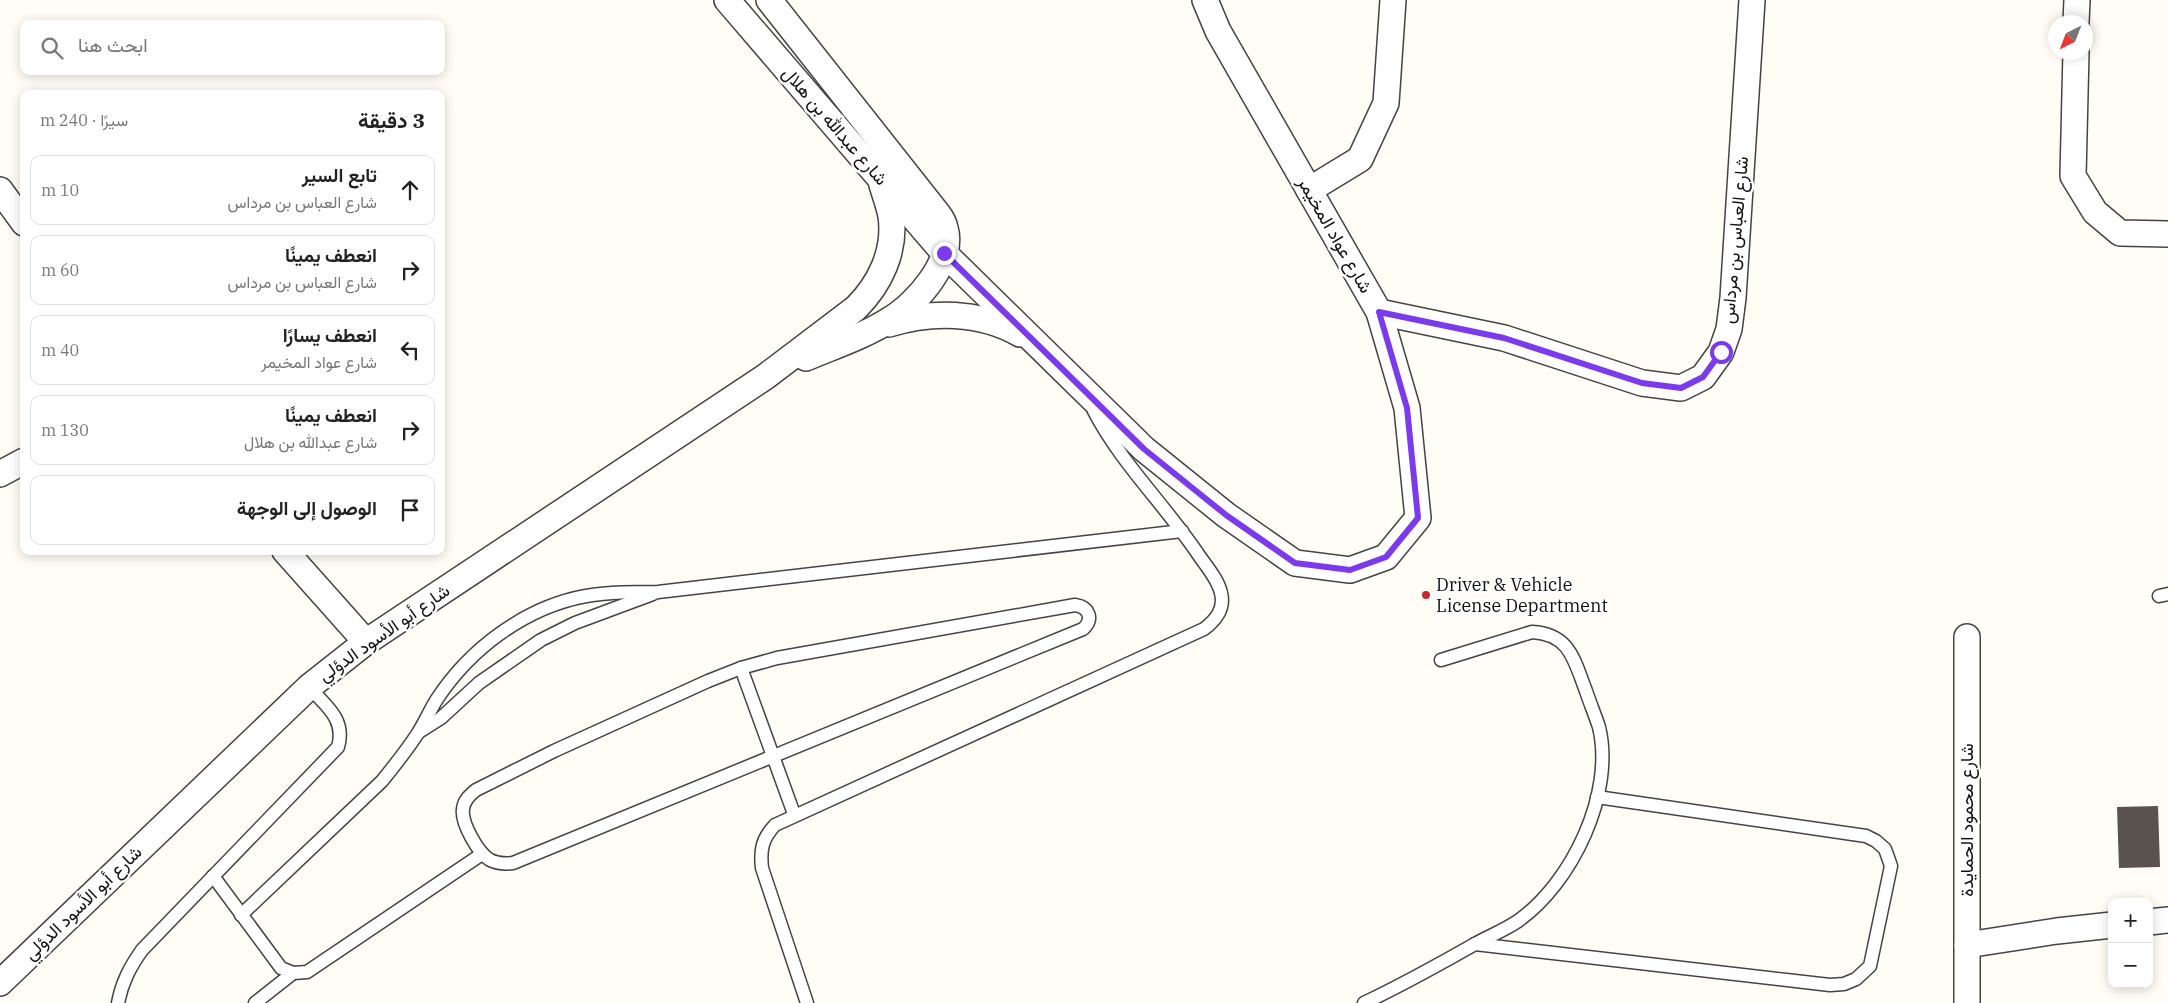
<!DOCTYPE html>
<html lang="ar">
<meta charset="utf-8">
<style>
body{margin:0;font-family:"IBM Plex Serif",Vazirmatn,serif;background:#f2f2f2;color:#222;direction:rtl}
.controls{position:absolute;right:15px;bottom:15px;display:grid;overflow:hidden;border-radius:10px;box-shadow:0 2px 12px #0003}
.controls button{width:45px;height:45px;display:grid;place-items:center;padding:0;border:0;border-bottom:1px solid #e0e0e0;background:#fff;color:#222;font:25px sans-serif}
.compass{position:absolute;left:2048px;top:15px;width:45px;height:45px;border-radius:50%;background:#fff;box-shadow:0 2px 12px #0003;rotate:222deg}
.stop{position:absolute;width:15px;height:15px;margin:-11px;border:4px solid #7c3aed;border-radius:50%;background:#fff}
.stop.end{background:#7c3aed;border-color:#fff;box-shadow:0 1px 5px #0008}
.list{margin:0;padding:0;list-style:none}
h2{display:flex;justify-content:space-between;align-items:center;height:65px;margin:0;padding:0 20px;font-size:21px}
h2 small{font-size:16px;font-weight:400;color:#767676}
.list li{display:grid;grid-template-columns:32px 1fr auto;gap:15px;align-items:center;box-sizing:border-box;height:70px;margin:0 10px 10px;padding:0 10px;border:1px solid #e0e0e0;border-radius:10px}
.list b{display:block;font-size:19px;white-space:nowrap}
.list p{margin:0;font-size:16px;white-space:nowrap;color:#767676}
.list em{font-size:16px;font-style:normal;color:#767676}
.icon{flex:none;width:28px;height:28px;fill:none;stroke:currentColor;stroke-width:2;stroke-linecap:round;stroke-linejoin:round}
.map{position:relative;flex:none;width:2168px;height:1003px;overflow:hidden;direction:ltr}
.search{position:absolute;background:#fff;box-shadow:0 2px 12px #0003;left:20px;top:20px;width:425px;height:55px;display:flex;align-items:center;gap:12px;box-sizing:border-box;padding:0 18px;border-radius:10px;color:#767676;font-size:19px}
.panel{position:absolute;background:#fff;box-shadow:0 2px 12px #0003;left:20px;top:90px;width:425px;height:465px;border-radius:10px;direction:rtl}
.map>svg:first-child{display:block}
.building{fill:#5a524d}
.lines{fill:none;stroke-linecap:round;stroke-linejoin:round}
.service-casing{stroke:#444;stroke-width:15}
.minor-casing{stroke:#444;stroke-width:28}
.service{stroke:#fff;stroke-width:12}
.minor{stroke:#fff;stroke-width:25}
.route{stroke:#7c3aed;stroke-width:6}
.poi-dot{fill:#c4262e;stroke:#fff;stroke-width:2}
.labels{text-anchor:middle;stroke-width:5;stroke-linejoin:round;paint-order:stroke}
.street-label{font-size:18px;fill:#111;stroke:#fff}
.poi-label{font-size:18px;fill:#111;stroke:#fff;text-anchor:start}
</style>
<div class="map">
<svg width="2168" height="1003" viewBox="0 0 2168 1003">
<rect width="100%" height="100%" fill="#fffdf5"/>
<!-- building -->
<path class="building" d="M2158 806 2160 867 2119 868 2117 807Z"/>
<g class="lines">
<!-- service casing -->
<g class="service-casing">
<g id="service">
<path d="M2159 596 2168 594"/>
<path d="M1075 605C1089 607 1094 619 1083 629L513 863C505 864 498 864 490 860 478 853 461 823 463 809 464 800 470 795 476 790L554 751 708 681 741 668 777 658Z"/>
<path d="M741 668 794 814"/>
<path d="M419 732 441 718 479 683 541 640 575 623 653 594"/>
<path d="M213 876 281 968 293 973 307 972 482 854"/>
<path d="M241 915 382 781C395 765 407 750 418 733 425 722 430 710 437 699 470 649 525 607 586 596 610 592 633 592 658 592L1182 531"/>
<path d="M1475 944 1830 985 1844 984 1856 979 1870 966 1891 866 1885 849 1876 841 1866 836 1597 797"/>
<path d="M118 1003C122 982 130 967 142 950L338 747C346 719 326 706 309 687"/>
<path d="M255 1003 293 973"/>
<path d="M807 1003 762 868C760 850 762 839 775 825L1204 629C1216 620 1225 609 1221 593 1218 579 1206 566 1198 554 1165 505 1121 463 1094 411"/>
<path d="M1364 1003C1402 985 1438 965 1475 944 1489 936 1505 930 1518 921 1572 883 1615 793 1599 727 1595 715 1590 703 1586 691 1574 660 1570 634 1532 632L1441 660"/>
</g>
</g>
<!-- minor casing -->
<g class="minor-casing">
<g id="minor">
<path d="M727 0 944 253 1144 449 1226 515 1295 563 1350 570 1386 557 1418 518 1407 408 1379 312 1218 31 1205 0"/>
<path d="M769 0 938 214C941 218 944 223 945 228 955 261 916 304 891 319 865 336 834 346 806 358"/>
<path d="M2076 22 2077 0"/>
<path d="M2076 52 2073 176 2095 212 2120 233 2168 234"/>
<path d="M0 190 24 223"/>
<path d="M1309 190 1360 159 1386 103 1393 0"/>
<path d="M1379 312 1504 338 1642 383 1681 388 1703 377 1721 352 1729 329 1733 298 1752 0"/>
<path d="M889 324C931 311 980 311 1020 334"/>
<path d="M0 474 24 461"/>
<path d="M285 551 366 642"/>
<path d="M2149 922 2168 920"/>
<path d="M1967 945 2057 931 2112 925"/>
<path d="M0 983 309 687 366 642 765 377 856 308C880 284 896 251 891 216 889 205 885 195 882 185"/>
<path d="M1967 1003V637"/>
</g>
</g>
<!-- service -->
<use href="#service" class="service"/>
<!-- minor -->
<use href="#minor" class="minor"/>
</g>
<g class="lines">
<!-- route -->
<path class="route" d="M944 253 1144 449 1226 515 1295 563 1350 570 1386 557 1418 518 1407 408 1379 312 1504 338 1642 383 1681 388 1703 377 1721 352"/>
</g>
<!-- markers -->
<circle class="poi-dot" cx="1426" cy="595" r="5"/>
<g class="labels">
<!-- street labels -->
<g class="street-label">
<text transform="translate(835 126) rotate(49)" y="6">شارع عبدالله بن هلال</text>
<text transform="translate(1335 235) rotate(60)" y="6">شارع عواد المخيمر</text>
<text transform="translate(1735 240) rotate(-85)" y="6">شارع العباس بن مرداس</text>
<text transform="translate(384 633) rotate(-35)" y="6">شارع أبو الأسود الدؤلي</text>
<text transform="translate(1967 820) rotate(-90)" y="6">شارع محمود الحمايدة</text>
<text transform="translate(83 903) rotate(-44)" y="6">شارع أبو الأسود الدؤلي</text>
</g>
<!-- poi labels -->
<g class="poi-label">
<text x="1436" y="591">Driver &amp; Vehicle<tspan x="1436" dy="21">License Department</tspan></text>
</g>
</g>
</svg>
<div class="controls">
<button>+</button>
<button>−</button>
</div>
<svg class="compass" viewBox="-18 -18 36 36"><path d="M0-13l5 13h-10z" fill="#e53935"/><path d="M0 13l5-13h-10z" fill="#767676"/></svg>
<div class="stop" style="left:1721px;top:352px"></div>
<div class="stop end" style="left:944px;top:253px"></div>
<div class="search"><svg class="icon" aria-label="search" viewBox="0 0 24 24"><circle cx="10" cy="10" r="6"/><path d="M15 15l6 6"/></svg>ابحث هنا</div>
<section class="panel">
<h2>3 دقيقة<small>سيرًا · 240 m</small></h2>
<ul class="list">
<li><svg class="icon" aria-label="ahead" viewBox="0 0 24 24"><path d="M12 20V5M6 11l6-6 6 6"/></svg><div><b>تابع السير</b><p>شارع العباس بن مرداس</p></div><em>10 m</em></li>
<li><svg class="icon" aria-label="right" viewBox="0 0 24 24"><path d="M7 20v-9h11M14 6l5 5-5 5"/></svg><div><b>انعطف يمينًا</b><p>شارع العباس بن مرداس</p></div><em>60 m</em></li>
<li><svg class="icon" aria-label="left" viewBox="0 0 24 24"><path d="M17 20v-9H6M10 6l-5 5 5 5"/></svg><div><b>انعطف يسارًا</b><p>شارع عواد المخيمر</p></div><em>40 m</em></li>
<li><svg class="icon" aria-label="right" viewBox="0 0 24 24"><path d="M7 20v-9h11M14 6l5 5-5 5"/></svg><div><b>انعطف يمينًا</b><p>شارع عبدالله بن هلال</p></div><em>130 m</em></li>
<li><svg class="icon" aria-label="arrive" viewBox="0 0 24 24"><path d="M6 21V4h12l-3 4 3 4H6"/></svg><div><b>الوصول إلى الوجهة</b></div></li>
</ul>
</section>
</div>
